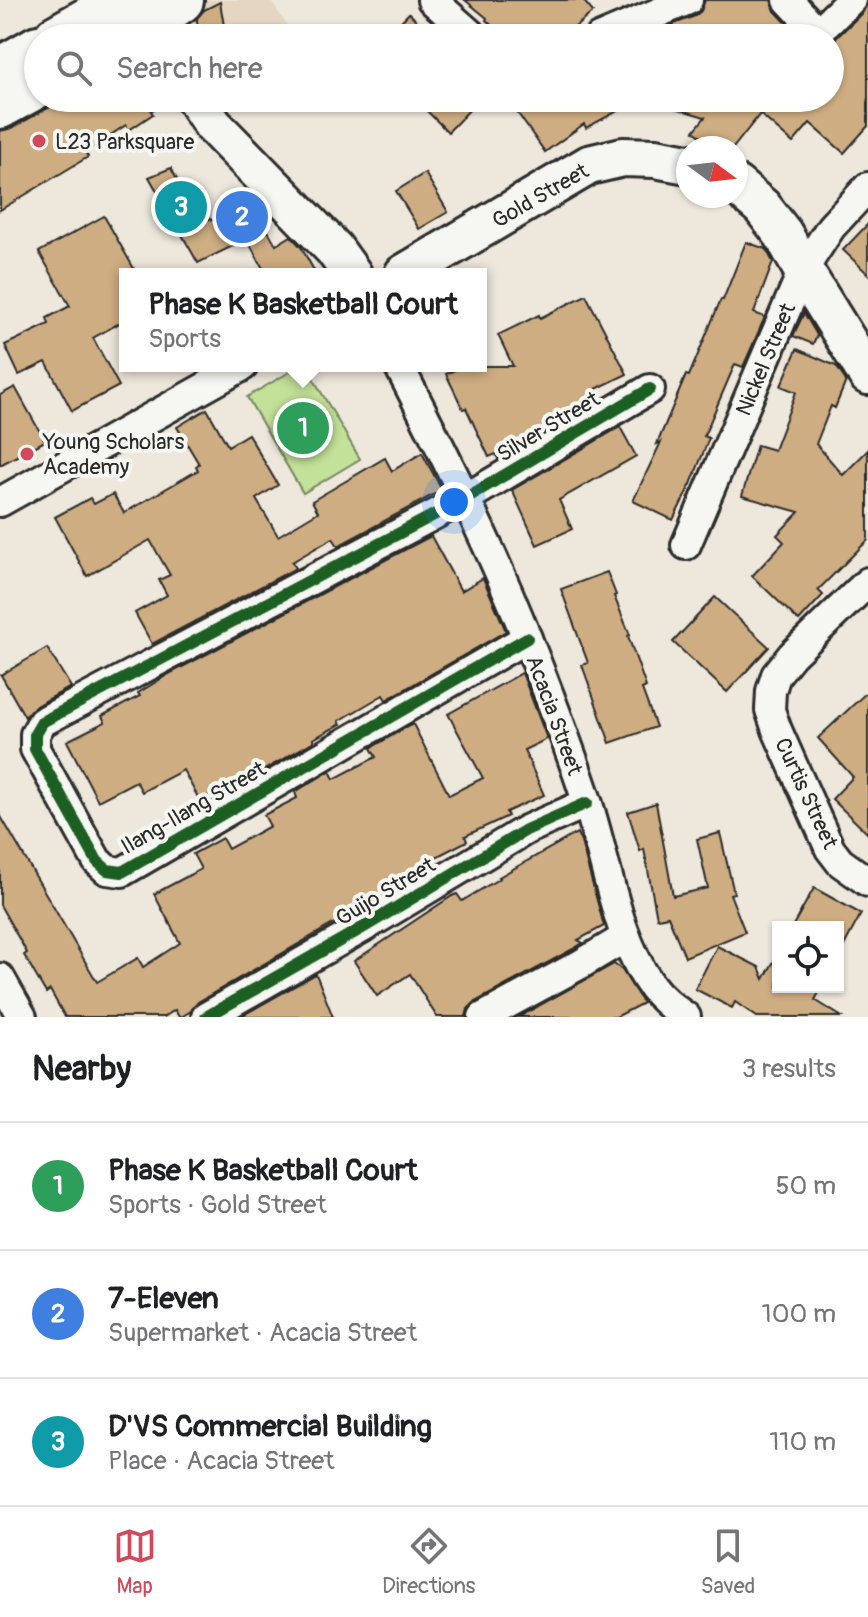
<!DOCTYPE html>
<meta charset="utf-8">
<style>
body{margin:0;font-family:Pangolin,sans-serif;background:#f2f2f2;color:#202124}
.controls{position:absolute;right:24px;bottom:24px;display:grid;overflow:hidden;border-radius:0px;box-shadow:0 2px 6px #0004}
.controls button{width:72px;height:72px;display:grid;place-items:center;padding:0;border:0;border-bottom:2px solid #e0e0e0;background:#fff;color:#202124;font:40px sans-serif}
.compass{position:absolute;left:676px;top:136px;width:72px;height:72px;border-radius:50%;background:#fff;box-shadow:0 2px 6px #0004;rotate:105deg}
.you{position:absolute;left:454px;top:502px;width:28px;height:28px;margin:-20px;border:6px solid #fff;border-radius:50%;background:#1a73e8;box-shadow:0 0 0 12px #1a73e833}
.badge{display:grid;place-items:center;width:52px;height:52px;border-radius:50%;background:#d1495b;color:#fff;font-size:26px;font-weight:700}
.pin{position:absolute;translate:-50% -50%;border:4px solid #fff;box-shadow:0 2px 8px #0006}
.popup{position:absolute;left:119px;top:268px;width:368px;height:104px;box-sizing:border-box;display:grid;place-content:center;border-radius:0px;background:#fff;filter:drop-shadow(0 2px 6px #0005);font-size:26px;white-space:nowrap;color:#757577}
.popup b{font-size:30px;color:#202124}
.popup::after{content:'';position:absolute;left:50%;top:100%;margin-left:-16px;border:16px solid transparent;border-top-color:#fff}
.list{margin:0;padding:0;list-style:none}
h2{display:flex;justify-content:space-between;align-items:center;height:104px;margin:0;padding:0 32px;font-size:34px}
h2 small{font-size:26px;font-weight:400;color:#757577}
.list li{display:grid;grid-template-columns:52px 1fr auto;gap:24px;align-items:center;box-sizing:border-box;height:128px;padding:0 32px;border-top:2px solid #e0e0e0}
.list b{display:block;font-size:30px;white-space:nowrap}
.list p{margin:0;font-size:26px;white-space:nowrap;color:#757577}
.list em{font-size:26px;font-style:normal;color:#757577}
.icon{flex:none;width:44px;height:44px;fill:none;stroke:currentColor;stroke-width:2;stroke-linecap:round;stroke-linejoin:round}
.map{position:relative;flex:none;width:868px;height:1017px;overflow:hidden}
.search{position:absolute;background:#fff;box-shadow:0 2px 6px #0004;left:24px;right:24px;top:24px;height:88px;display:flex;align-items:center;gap:20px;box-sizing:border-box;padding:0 28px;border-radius:44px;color:#757577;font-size:30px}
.sheet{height:488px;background:#fff}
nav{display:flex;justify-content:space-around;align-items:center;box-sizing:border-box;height:112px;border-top:2px solid #e0e0e0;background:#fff;font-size:22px;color:#757577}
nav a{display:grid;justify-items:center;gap:4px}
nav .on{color:#d1495b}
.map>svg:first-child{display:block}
.built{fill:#e5d6c1}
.green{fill:#c3e199;stroke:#778662;stroke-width:2}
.building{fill:#cfad82;stroke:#2b2b2b;stroke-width:2}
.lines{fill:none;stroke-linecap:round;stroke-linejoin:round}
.street-casing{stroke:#2b2b2b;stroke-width:34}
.secondary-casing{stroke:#2b2b2b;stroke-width:44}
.primary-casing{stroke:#2b2b2b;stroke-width:50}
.street{stroke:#f6f6f2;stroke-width:28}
.secondary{stroke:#f6f6f2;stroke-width:38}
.primary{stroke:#f6f6f2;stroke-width:44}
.cycleway-casing{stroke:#f6f6f2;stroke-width:17}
.cycleway{stroke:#1b5e20;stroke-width:12}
.poi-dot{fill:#d1495b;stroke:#f6f6f2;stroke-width:3}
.labels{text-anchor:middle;stroke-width:8;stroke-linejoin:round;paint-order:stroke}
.poi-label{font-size:22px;fill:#2b2b2b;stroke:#f6f6f2;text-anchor:start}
.street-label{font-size:22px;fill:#2b2b2b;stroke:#f6f6f2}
</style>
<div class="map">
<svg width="868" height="1017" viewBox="0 0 868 1017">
<rect width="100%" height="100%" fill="#eee7dc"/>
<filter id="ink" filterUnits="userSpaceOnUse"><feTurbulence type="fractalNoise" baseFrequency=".0125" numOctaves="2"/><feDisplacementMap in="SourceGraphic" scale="16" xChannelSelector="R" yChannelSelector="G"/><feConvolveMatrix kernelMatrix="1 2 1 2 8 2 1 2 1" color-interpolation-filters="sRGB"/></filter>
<g filter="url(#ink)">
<!-- built -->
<path class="built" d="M203 0H270L296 38H175L179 20Z"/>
<!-- green -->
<path class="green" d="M300 366H306L360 459 303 493 247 397Z"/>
<!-- building -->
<g class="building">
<path d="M465 0H583L593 12 562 38H505L486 20 487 18Z"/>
<path d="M705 0H771L775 11 796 33 795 38H659L674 24 695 16 701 11Z"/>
<path d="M868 0V126L844 153 810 123 793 143 760 114 733 148H717L694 131 705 117 658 103 659 98H830V44L863 12Z"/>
<path d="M220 2 226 38H198L197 18 204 10Z"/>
<path d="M409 13 434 38H385Z"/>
<path d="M59 98H169L151 111 153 114 129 130 126 125 85 152 88 157 0 210V131L12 128 50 107Z"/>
<path d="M414 98H481L448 132Z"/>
<path d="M507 98H642L586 128 584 124 545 152Z"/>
<path d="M171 168 185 195 202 216 217 222 250 199 276 245 291 236 301 247 316 274H266L247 239 198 263 149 177Z"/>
<path d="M425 173 448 212 419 229 396 191Z"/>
<path d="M104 216 137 274H125V320L93 338 119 386 72 411 46 362 19 375 5 345 49 324 47 318 70 306 39 252Z"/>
<path d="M868 224V274L843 250Z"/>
<path d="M746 242 766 249 773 262 754 313 765 317 743 367 735 364 704 436 709 438 691 484 673 520 633 501 661 442 657 444 686 375 689 376 721 299 723 300Z"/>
<path d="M586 295 627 374 596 389 599 394 554 416 558 424 498 459 496 454 489 457 466 408 463 409 446 374 463 366H513L498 335 539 315 540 318Z"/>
<path d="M804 313 817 335 813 344 793 336Z"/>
<path d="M797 349 836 366 846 381 835 408 831 406 816 444 843 475 868 450V540L818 590 823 595 799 621 752 576 784 542 777 535 799 512 742 496 757 445 774 450 796 392 781 386Z"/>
<path d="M15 387 45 441 0 465V395Z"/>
<path d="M207 409 228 446 248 434 278 485 256 499 278 536 318 512 312 501 385 458 392 471 422 453 442 490 338 546 333 538 292 562 296 568 152 644 135 613 167 595 159 580 170 575 150 540 87 576 55 517 90 498 94 504 113 494 124 513 198 470 196 466 199 464 177 427Z"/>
<path d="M620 427 636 456 559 500 572 529 537 545 512 490Z"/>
<path d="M431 536 461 591 483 578 506 631 386 700 383 695 339 721 341 724 313 739 314 741 235 787 233 783 200 801 183 770 142 792 136 781 98 801 67 741 105 722 102 716 140 696 138 693 169 674Z"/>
<path d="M607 572 616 595 614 596 630 635 628 636 646 687 642 689 656 727 610 743 582 665 588 663 561 589Z"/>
<path d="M715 597 769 647 727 692 673 642Z"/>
<path d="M47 648 71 687 34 707 25 717 1 675Z"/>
<path d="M522 673 547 739 524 750 544 795 506 812 508 816 465 836 467 841 432 859 435 865 198 1002 191 1011 181 1017H179L175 1010 164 1017H65L50 990 46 993 24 955 27 953 0 905V815L97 982 138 958 143 967 180 943 154 894 201 869 193 854 222 838 228 849 270 826 264 815 297 798 295 792 330 771 334 779 376 757 371 748 405 728 413 724 449 795 483 778 448 714Z"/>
<path d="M868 691V834L832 799 853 777 818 738Z"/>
<path d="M656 803 673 896 708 888 697 839 720 833 734 893 730 894 745 932 685 957 668 916 657 918 644 849 640 851 628 812Z"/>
<path d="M577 833 581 842 604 926 578 940 583 943 573 949 475 1002 468 1009 466 1017H437L410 974 377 996 354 961 452 896 457 894 462 901 500 878 499 877Z"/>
<path d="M814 888 861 914 838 957V927H792Z"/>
<path d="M717 946 759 967 764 979 778 954V987H822L815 1000 842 1017H757L735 1002 732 1008 695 989Z"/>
<path d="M614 964 622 970 643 1003 616 1017H519Z"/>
<path d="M316 974 333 1017H240Z"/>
</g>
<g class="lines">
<!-- street casing -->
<g class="street-casing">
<g id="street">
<path d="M432 0 475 38"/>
<path d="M788 0 818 32"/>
<path d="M599 38 688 0"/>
<path d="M812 38 851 0"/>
<path d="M399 366C445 456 491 547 528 641 549 694 569 747 587 801 606 858 616 936 650 984 660 998 672 1007 686 1017"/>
<path d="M0 502 243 366"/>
<path d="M686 545 803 270 831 227 868 187"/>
<path d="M868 582 792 655 776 675 771 691 770 710 777 730 830 849 840 862 868 882"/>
<path d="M527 638 122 872 107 870 97 861 35 749V734L42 722 466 498 650 389"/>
<path d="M0 978 22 1017"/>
<path d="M206 1017 364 927 526 830 587 803"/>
<path d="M483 1017 581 964 626 937"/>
</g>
</g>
<!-- secondary casing -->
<g class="secondary-casing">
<g id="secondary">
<path d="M195 98 213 125 334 249 352 274"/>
<path d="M736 185 762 207 783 234 803 270 868 375"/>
<path d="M404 274 589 165 623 157 655 158 688 164"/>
</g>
</g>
<!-- primary casing -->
<g class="primary-casing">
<g id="primary">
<path d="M56 38 123 0"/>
<path d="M122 38 147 24 181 0"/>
<path d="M0 70 38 48"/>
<path d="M0 106 38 85"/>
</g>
</g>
<!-- street -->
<use href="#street" class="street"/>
<!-- secondary -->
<use href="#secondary" class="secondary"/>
<!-- primary -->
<use href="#primary" class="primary"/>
<!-- cycleway casing -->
<g class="cycleway-casing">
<g id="cycleway">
<path d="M527 638 122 872 107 870 97 861 35 749V734L42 722 466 498 650 389"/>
<path d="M206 1017 364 927 526 830 587 803"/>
</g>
</g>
<!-- cycleway -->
<use href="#cycleway" class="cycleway"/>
</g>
</g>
<!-- markers -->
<g class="poi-dot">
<circle cx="39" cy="141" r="8"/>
<circle cx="27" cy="454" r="8"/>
</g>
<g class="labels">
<!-- poi labels -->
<g class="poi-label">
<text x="55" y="149">L23 Parksquare</text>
<text x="43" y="449">Young Scholars<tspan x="43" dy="25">Academy</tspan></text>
</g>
<!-- street labels -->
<g class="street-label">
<text transform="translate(540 195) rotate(-30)" y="8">Gold Street</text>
<text transform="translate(765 359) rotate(-67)" y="8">Nickel Street</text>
<text transform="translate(548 426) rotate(-31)" y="8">Silver Street</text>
<text transform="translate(555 715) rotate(70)" y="8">Acacia Street</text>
<text transform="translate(807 793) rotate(65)" y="8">Curtis Street</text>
<text transform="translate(193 807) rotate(-30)" y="8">Ilang-Ilang Street</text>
<text transform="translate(385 891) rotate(-31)" y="8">Guijo Street</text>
</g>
</g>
</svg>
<div class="controls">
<button><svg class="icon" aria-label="locate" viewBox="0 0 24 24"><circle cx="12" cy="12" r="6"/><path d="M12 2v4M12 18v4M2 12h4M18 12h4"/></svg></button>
</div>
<svg class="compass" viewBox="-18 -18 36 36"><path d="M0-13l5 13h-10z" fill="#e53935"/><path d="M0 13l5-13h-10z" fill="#757577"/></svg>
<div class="you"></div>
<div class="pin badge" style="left:303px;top:428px;background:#2e9e5b">1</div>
<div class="popup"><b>Phase K Basketball Court</b>Sports</div>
<div class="pin badge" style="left:242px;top:217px;background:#3f7fe0">2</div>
<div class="pin badge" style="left:181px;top:207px;background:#0f9aa8">3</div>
<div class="search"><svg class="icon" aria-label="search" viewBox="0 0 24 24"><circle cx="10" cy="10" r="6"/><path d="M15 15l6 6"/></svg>Search here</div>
</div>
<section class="sheet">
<h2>Nearby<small>3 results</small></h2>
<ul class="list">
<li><span class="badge" style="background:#2e9e5b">1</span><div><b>Phase K Basketball Court</b><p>Sports · Gold Street</p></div><em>50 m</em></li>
<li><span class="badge" style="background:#3f7fe0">2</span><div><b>7-Eleven</b><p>Supermarket · Acacia Street</p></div><em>100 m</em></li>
<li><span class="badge" style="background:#0f9aa8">3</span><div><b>D'VS Commercial Building</b><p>Place · Acacia Street</p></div><em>110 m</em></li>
</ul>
</section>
<nav>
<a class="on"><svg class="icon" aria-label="map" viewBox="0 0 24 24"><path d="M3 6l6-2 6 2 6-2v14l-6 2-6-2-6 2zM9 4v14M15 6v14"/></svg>Map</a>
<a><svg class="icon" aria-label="directions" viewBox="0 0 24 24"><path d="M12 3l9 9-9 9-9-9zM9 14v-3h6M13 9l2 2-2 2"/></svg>Directions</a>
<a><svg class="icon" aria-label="saved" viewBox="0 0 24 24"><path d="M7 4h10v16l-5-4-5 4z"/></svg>Saved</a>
</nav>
